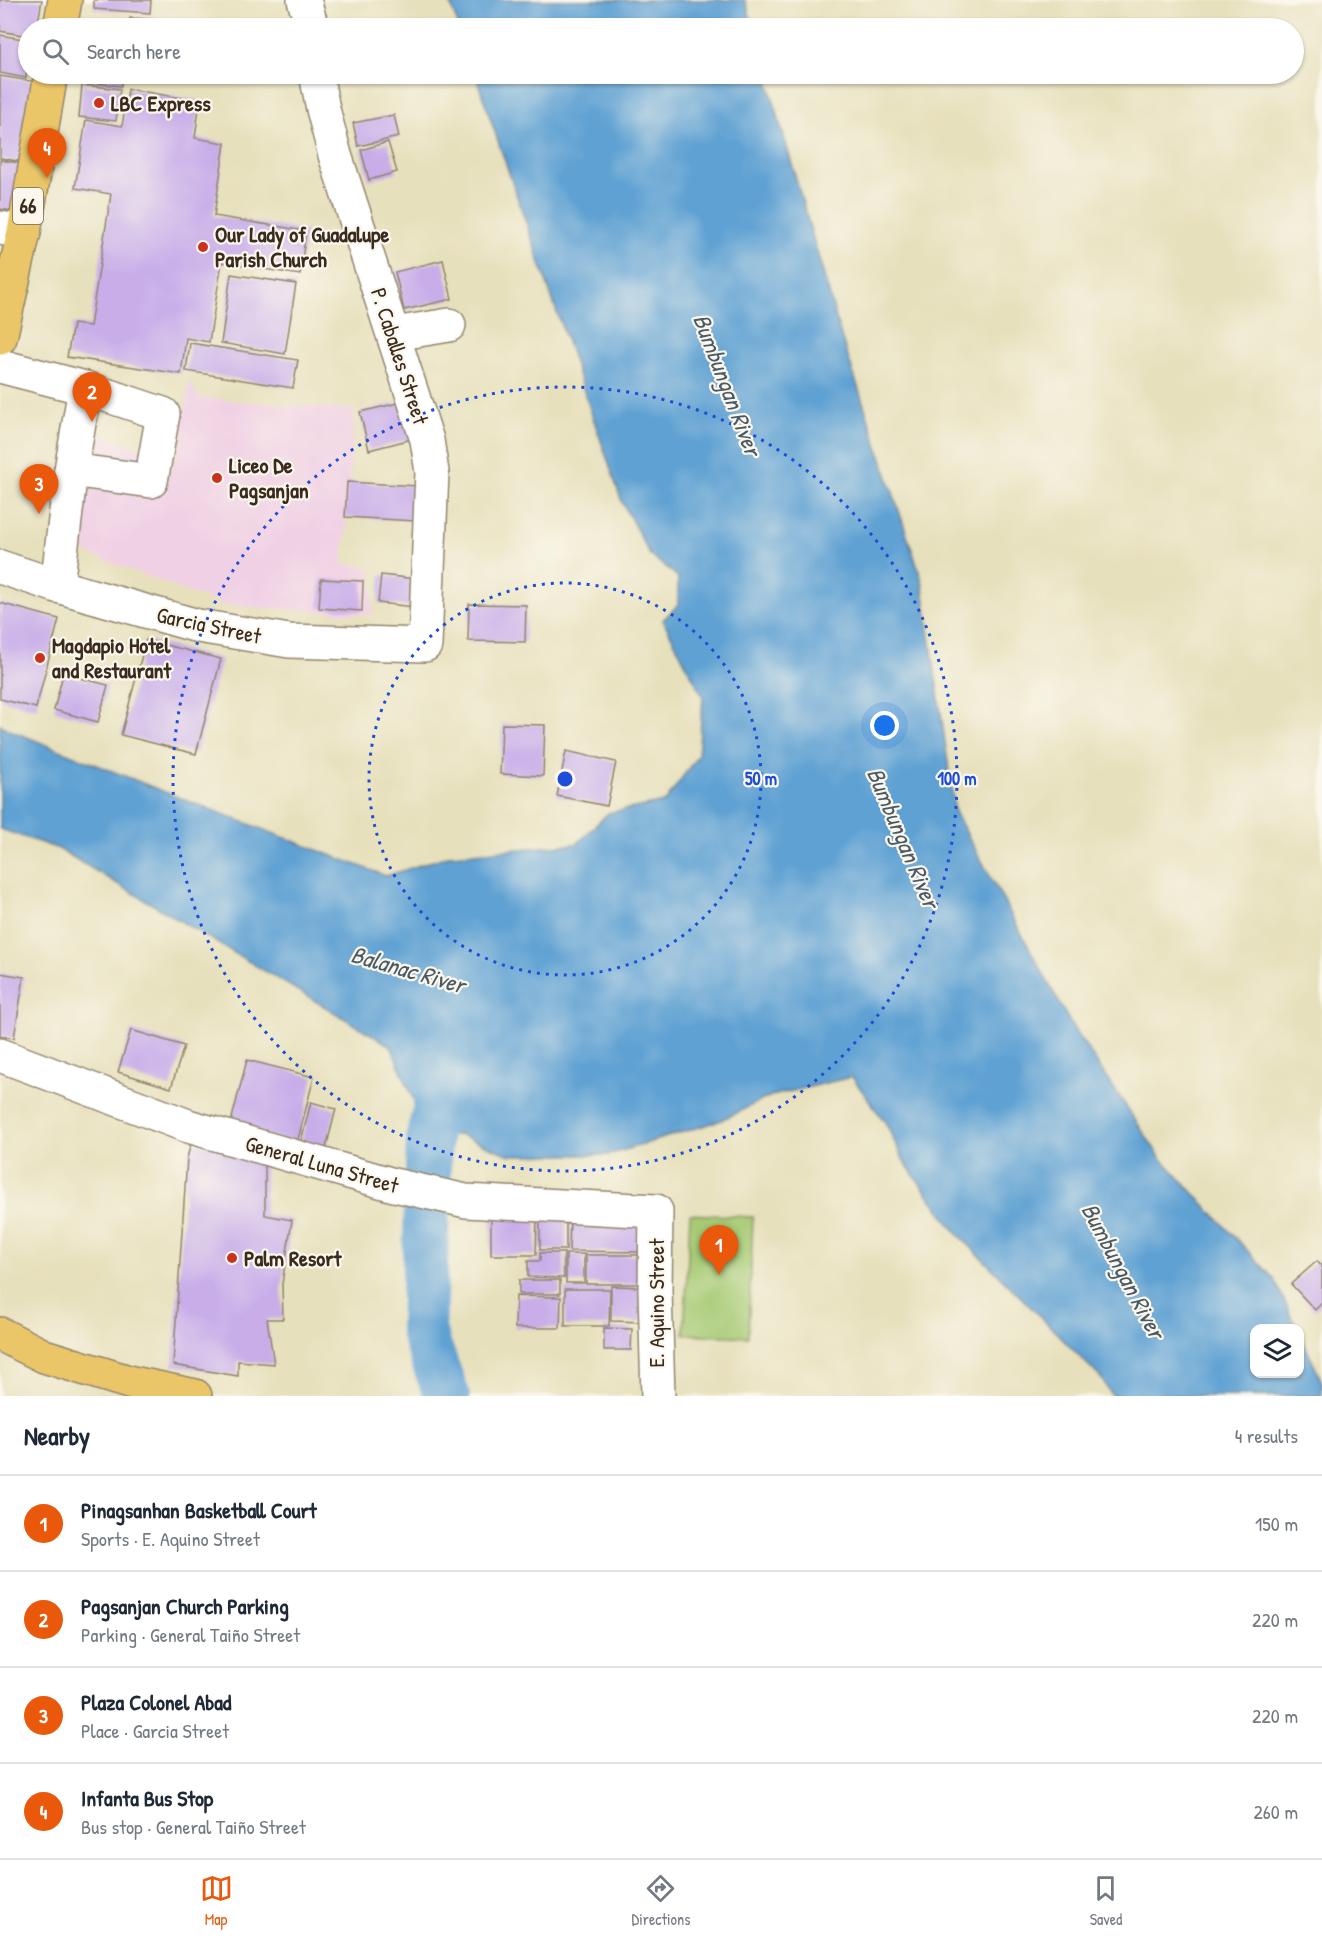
<!DOCTYPE html>
<meta charset="utf-8">
<style>
body{margin:0;font-family:"Patrick Hand",sans-serif;background:#f2f2f3;color:#1f2937}
.controls{position:absolute;right:18px;bottom:18px;display:grid;overflow:hidden;border-radius:12px;box-shadow:0 2px 4px #0004}
.controls button{width:54px;height:54px;display:grid;place-items:center;padding:0;border:0;border-bottom:2px solid #e0e1e3;background:#fff;color:#1f2937;font:30px sans-serif}
.you{position:absolute;left:885px;top:726px;width:21px;height:21px;margin:-15px;border:4px solid #fff;border-radius:50%;background:#1a73e8;box-shadow:0 0 0 9px #1a73e833}
.badge{display:grid;place-items:center;width:39px;height:39px;border-radius:50%;background:#ea580c;color:#fff;font-size:20px;font-weight:700}
.pin{position:absolute;translate:-50% -50px;filter:drop-shadow(0 2px 3px #0008)}
.pin::after{content:'';position:absolute;top:32px;width:21px;height:18px;background:inherit;clip-path:polygon(0 0,100% 0,50% 100%)}
.list{margin:0;padding:0;list-style:none}
h2{display:flex;justify-content:space-between;align-items:center;height:78px;margin:0;padding:0 24px;font-size:26px}
h2 small{font-size:20px;font-weight:400;color:#747a83}
.list li{display:grid;grid-template-columns:39px 1fr auto;gap:18px;align-items:center;box-sizing:border-box;height:96px;padding:0 24px;border-top:2px solid #e0e1e3}
.list b{display:block;font-size:22px;white-space:nowrap}
.list p{margin:0;font-size:20px;white-space:nowrap;color:#747a83}
.list em{font-size:20px;font-style:normal;color:#747a83}
.icon{flex:none;width:33px;height:33px;fill:none;stroke:currentColor;stroke-width:2;stroke-linecap:round;stroke-linejoin:round}
.map{position:relative;flex:none;width:1322px;height:1396px;overflow:hidden}
.search{position:absolute;background:#fff;box-shadow:0 2px 4px #0004;left:18px;right:18px;top:18px;height:66px;display:flex;align-items:center;gap:15px;box-sizing:border-box;padding:0 21px;border-radius:33px;color:#747a83;font-size:22px}
.sheet{height:462px;background:#fff}
nav{display:flex;justify-content:space-around;align-items:center;box-sizing:border-box;height:84px;border-top:2px solid #e0e1e3;background:#fff;font-size:16px;color:#747a83}
nav a{display:grid;justify-items:center;gap:3px}
nav .on{color:#ea580c}
.map>svg:first-child{display:block}
.built{fill:#f0d0e4}
.green{fill:#a7cb74;stroke:#717a49;stroke-width:1.5}
.water{fill:#5fa1d3;stroke:#4d6678;stroke-width:1.5}
.lines{fill:none;stroke-linecap:round;stroke-linejoin:round}
.river{stroke:#5fa1d3;stroke-width:46}
.building{fill:#c8ade9}
.minor-casing{stroke:#91856d;stroke-width:36}
.major-casing{stroke:#91856d;stroke-width:36}
.minor{stroke:#fff;stroke-width:33}
.major{stroke:#ebc669;stroke-width:33}
.ring{fill:none;stroke:#1d4ed8;stroke-width:3;stroke-dasharray:3 6}
.poi-dot{fill:#c8321e;stroke:#fbf7ec;stroke-width:2}
.labels{text-anchor:middle;stroke-width:4.5;stroke-linejoin:round;paint-order:stroke}
.shield{fill:#fbf7ec;stroke:#75685c;stroke-width:1.5}
.shield-label{font-size:21px;font-weight:bold;fill:#3b2a1e}
.poi-label{font-size:22px;font-weight:bold;fill:#3b2a1e;stroke:#fbf7ec;text-anchor:start}
.street-label{font-size:22px;fill:#3b2a1e;stroke:#fbf7ec}
.water-label{font-size:24px;font-style:italic;fill:#495a66;stroke:#fbf7ec}
.centre{fill:#1d4ed8;stroke:#fbf7ec;stroke-width:3}
.ring-label{font-size:18px;text-anchor:middle;font-weight:bold;fill:#1d4ed8;stroke:#fbf7ec;stroke-width:4.5;stroke-linejoin:round;paint-order:stroke}
</style>
<div class="map">
<svg width="1322" height="1396" viewBox="0 0 1322 1396">
<rect width="100%" height="100%" fill="#fbf7ec"/>
<filter id="ink" filterUnits="userSpaceOnUse"><feTurbulence type="fractalNoise" baseFrequency=".0167" numOctaves="2"/><feDisplacementMap in="SourceGraphic" scale="12" xChannelSelector="R" yChannelSelector="G"/><feConvolveMatrix kernelMatrix="1 2 1 2 8 2 1 2 1" color-interpolation-filters="sRGB"/></filter>
<filter id="wash" filterUnits="userSpaceOnUse"><feTurbulence type="fractalNoise" baseFrequency=".008" numOctaves="4" result="noise"/><feDisplacementMap in="SourceGraphic" scale="24" xChannelSelector="R" yChannelSelector="G"/><feGaussianBlur stdDeviation="1.35" result="paint"/><feColorMatrix in="noise" values="0 0 0 0 0 0 0 0 0 0 0 0 0 0 0 0 0 1.4 0 .05"/><feComposite in="paint" operator="in"/></filter>
<g filter="url(#wash)">
<rect width="100%" height="100%" fill="#e7e0bc"/>
<!-- built -->
<path class="built" d="M189 380 199 398 355 410 343 564 371 568 373 615 223 605 73 548 90 433 178 459Z"/>
<!-- green -->
<path class="green" d="M690 1214 753 1217 748 1337 684 1334Z"/>
<!-- water -->
<g class="water">
<path d="M449 0H745L754 28H459Z"/>
<path d="M475 74H766L842 339 922 580 955 812 1072 1026 1160 1157 1274 1279 1297 1328H1254V1374H1300V1334L1322 1382V1396H1112L1101 1378 955 1231 905 1163 885 1122 852 1077 771 1096 719 1121 608 1155H510L460 1135 429 1137 391 1046 59 849 0 829V724L7 729 175 796 386 876 451 855 577 844 608 813 665 802 698 755 703 697 663 620 678 605V577L650 555 622 502Z"/>
</g>
<g class="lines">
<!-- river -->
<path class="river" d="M443 1076 429 1137 423 1331 447 1396"/>
</g>
<g id="blocks">
<!-- building -->
<g class="building">
<path d="M0 0H42L37 28H28V36L0 31Z"/>
<path d="M94 0H151L150 13 94 9Z"/>
<path d="M130 18 193 22 192 28H129Z"/>
<path d="M0 35 28 40V61L26 78 0 73Z"/>
<path d="M84 74H123L121 86 84 82Z"/>
<path d="M0 76 37 82 23 162 0 158Z"/>
<path d="M82 85 120 89 116 121 79 117Z"/>
<path d="M128 89 200 101 195 138 225 143 214 216 306 231 300 275 222 262 209 342 186 338 181 374 67 357 73 324 90 326 111 194 75 188 86 120 122 126Z"/>
<path d="M394 115 399 137 358 146 353 123Z"/>
<path d="M388 142 397 172 369 180 361 150Z"/>
<path d="M0 160 26 164 18 212 0 209Z"/>
<path d="M443 260 452 299 404 310 395 272Z"/>
<path d="M231 274 296 284 285 354 221 343Z"/>
<path d="M190 343 298 360 293 388 186 371Z"/>
<path d="M407 401 416 438 369 450 360 412Z"/>
<path d="M347 482 418 486 416 521 345 517Z"/>
<path d="M381 575 416 579 414 607 378 603Z"/>
<path d="M321 579 363 581 362 611 319 608Z"/>
<path d="M0 603 59 619 36 708 0 699Z"/>
<path d="M469 604 526 605 525 642 468 641Z"/>
<path d="M146 640 221 659 196 754 121 735Z"/>
<path d="M63 674 108 685 98 722 54 710Z"/>
<path d="M502 724 545 725 543 776 500 774Z"/>
<path d="M566 751 616 762 607 806 557 796Z"/>
<path d="M0 973 24 977 14 1038 0 1036Z"/>
<path d="M131 1030 184 1046 171 1088 118 1072Z"/>
<path d="M247 1060 314 1077 297 1143 230 1126Z"/>
<path d="M311 1102 336 1109 325 1152 300 1145Z"/>
<path d="M191 1143 265 1152V1215L292 1220 282 1284 283 1319H267L274 1364 238 1361V1376L173 1365 187 1158Z"/>
<path d="M491 1217H537L536 1255H491Z"/>
<path d="M540 1218 566 1219V1250H540Z"/>
<path d="M570 1219 642 1220V1252L569 1251Z"/>
<path d="M540 1253H564V1278L528 1277V1261H540Z"/>
<rect x="566" y="1254" width="18" height="29"/>
<path d="M586 1255H643L642 1284H586Z"/>
<path d="M1317 1261 1322 1267V1303L1315 1310 1291 1284Z"/>
<rect x="519" y="1280" width="41" height="14"/>
<path d="M611 1286 645 1287V1322L611 1321Z"/>
<path d="M565 1289H610L609 1326H565Z"/>
<path d="M516 1296 561 1297 560 1328H515Z"/>
<path d="M604 1328 632 1329 631 1350H604Z"/>
</g>
</g>
</g>
<g filter="url(#ink)">
<use href="#blocks" fill-opacity="0" stroke="#91856d" stroke-width="1.5"/>
<g class="lines">
<!-- minor casing -->
<g class="minor-casing">
<g id="minor">
<path d="M304 0 312 28"/>
<path d="M0 228 24 232"/>
<path d="M394 334 449 325"/>
<path d="M0 366 85 388 163 414 151 481 71 470"/>
<path d="M0 567 57 586 198 626 289 641 425 645 432 472 427 440 335 155 323 109 316 74"/>
<path d="M57 586 71 470 85 388"/>
<path d="M0 1055 188 1126 394 1185 466 1201 656 1211 655 1290 658 1396"/>
</g>
</g>
<!-- major casing -->
<g class="major-casing">
<g id="major">
<path d="M60 28 65 0"/>
<path d="M0 338 24 232 51 74"/>
<path d="M0 1334 44 1356 132 1383 195 1396"/>
</g>
</g>
<!-- minor -->
<use href="#minor" class="minor"/>
<!-- major -->
<use href="#major" class="major"/>
</g>
</g>
<!-- distance rings -->
<g class="ring">
<circle cx="565" cy="779" r="196"/>
<circle cx="565" cy="779" r="392"/>
</g>
<!-- markers -->
<g class="poi-dot">
<circle cx="99" cy="103" r="6"/>
<circle cx="203" cy="247" r="6"/>
<circle cx="217" cy="478" r="6"/>
<circle cx="40" cy="658" r="6"/>
<circle cx="232" cy="1258" r="6"/>
</g>
<g class="labels">
<!-- shield labels -->
<rect class="shield" x="13" y="188" width="30" height="36" rx="4.5"/>
<g class="shield-label">
<text x="28" y="213">66</text>
</g>
<!-- poi labels -->
<g class="poi-label">
<text x="111" y="111">LBC Express</text>
<text x="215" y="242">Our Lady of Guadalupe<tspan x="215" dy="25">Parish Church</tspan></text>
<text x="229" y="473">Liceo De<tspan x="229" dy="25">Pagsanjan</tspan></text>
<text x="52" y="653">Magdapio Hotel<tspan x="52" dy="25">and Restaurant</tspan></text>
<text x="244" y="1266">Palm Resort</text>
</g>
<!-- street labels -->
<g class="street-label">
<text transform="translate(400 356) rotate(72)" y="8">P. Caballes Street</text>
<text transform="translate(209 625) rotate(12)" y="8">Garcia Street</text>
<text transform="translate(322 1164) rotate(16)" y="8">General Luna Street</text>
<text transform="translate(656 1303) rotate(-90)" y="8">E. Aquino Street</text>
</g>
<!-- water labels -->
<g class="water-label">
<text transform="translate(727 385) rotate(69)" y="8">Bumbungan River</text>
<text transform="translate(903 838) rotate(67)" y="8">Bumbungan River</text>
<text transform="translate(408 970) rotate(16)" y="8">Balanac River</text>
<text transform="translate(1123 1271) rotate(62)" y="8">Bumbungan River</text>
</g>
</g>
<circle cx="565" cy="779" r="9" class="centre"/>
<g class="ring-label">
<text x="761" y="785">50 m</text>
<text x="957" y="785">100 m</text>
</g>
</svg>
<div class="controls">
<button><svg class="icon" aria-label="layers" viewBox="0 0 24 24"><path d="M12 4l9 5-9 5-9-5zM3 14l9 5 9-5"/></svg></button>
</div>
<div class="you"></div>
<div class="pin badge" style="left:719px;top:1275px">1</div>
<div class="pin badge" style="left:92px;top:422px">2</div>
<div class="pin badge" style="left:39px;top:514px">3</div>
<div class="pin badge" style="left:47px;top:178px">4</div>
<div class="search"><svg class="icon" aria-label="search" viewBox="0 0 24 24"><circle cx="10" cy="10" r="6"/><path d="M15 15l6 6"/></svg>Search here</div>
</div>
<section class="sheet">
<h2>Nearby<small>4 results</small></h2>
<ul class="list">
<li><span class="badge">1</span><div><b>Pinagsanhan Basketball Court</b><p>Sports · E. Aquino Street</p></div><em>150 m</em></li>
<li><span class="badge">2</span><div><b>Pagsanjan Church Parking</b><p>Parking · General Taiño Street</p></div><em>220 m</em></li>
<li><span class="badge">3</span><div><b>Plaza Colonel Abad</b><p>Place · Garcia Street</p></div><em>220 m</em></li>
<li><span class="badge">4</span><div><b>Infanta Bus Stop</b><p>Bus stop · General Taiño Street</p></div><em>260 m</em></li>
</ul>
</section>
<nav>
<a class="on"><svg class="icon" aria-label="map" viewBox="0 0 24 24"><path d="M3 6l6-2 6 2 6-2v14l-6 2-6-2-6 2zM9 4v14M15 6v14"/></svg>Map</a>
<a><svg class="icon" aria-label="directions" viewBox="0 0 24 24"><path d="M12 3l9 9-9 9-9-9zM9 14v-3h6M13 9l2 2-2 2"/></svg>Directions</a>
<a><svg class="icon" aria-label="saved" viewBox="0 0 24 24"><path d="M7 4h10v16l-5-4-5 4z"/></svg>Saved</a>
</nav>
